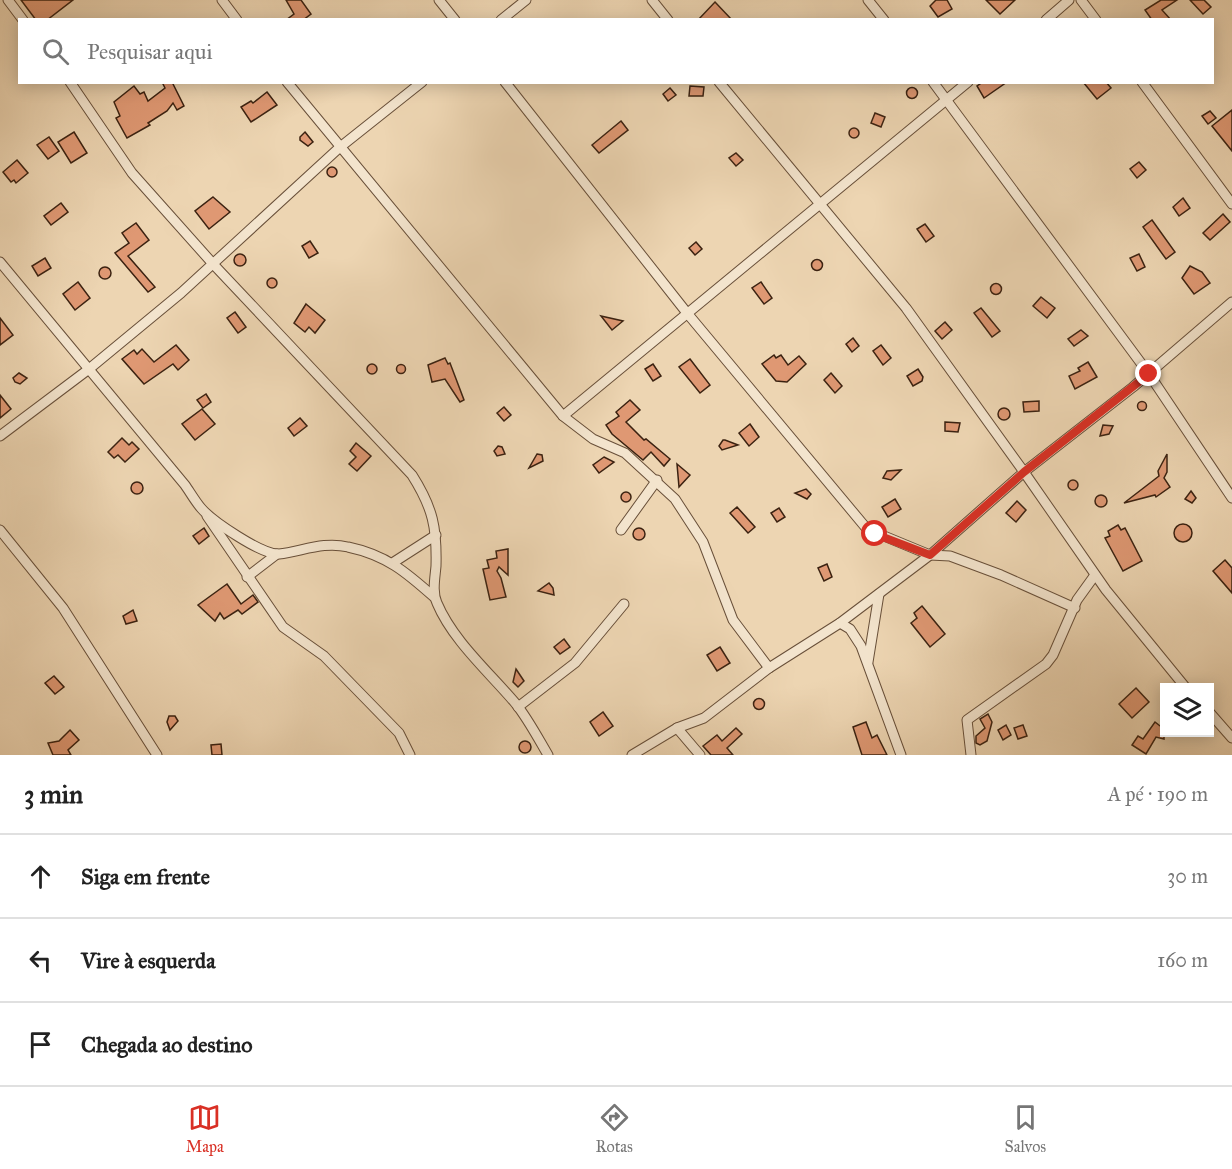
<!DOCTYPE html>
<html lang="pt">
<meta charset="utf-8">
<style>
body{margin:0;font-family:"IM FELL Great Primer",serif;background:#f2f2f2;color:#222}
.controls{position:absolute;right:18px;bottom:18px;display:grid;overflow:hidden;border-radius:0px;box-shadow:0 3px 15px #0003}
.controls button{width:54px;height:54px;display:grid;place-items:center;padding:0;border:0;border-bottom:2px solid #e0e0e0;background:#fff;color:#222;font:30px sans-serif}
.stop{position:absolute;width:18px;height:18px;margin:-14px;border:4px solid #d93025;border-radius:50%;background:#fff}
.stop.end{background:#d93025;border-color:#fff;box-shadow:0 2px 6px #0008}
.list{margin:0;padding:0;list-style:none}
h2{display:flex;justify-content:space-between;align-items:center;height:78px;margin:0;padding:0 24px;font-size:26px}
h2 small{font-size:20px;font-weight:400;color:#767676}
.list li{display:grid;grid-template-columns:39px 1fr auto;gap:18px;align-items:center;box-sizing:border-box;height:84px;padding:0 24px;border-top:2px solid #e0e0e0}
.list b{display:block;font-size:22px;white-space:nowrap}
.list em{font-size:20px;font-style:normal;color:#767676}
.icon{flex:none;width:33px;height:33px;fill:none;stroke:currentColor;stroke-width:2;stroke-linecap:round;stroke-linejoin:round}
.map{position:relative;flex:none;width:1232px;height:755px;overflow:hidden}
.search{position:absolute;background:#fff;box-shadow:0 3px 15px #0003;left:18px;right:18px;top:18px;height:66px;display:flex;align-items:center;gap:15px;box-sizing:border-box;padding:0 21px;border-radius:0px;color:#767676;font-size:22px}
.sheet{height:330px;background:#fff}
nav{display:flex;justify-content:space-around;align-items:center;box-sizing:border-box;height:84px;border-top:2px solid #e0e0e0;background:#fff;font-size:16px;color:#767676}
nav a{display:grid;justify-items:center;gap:3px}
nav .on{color:#d93025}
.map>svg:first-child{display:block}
.building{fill:#df9873;stroke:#3b2211;stroke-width:1.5}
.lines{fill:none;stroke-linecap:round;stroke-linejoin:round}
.street-casing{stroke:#684f39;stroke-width:11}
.street{stroke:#f3e4cd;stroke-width:9}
.route{stroke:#d93025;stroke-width:8}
</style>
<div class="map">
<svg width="1232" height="755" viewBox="0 0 1232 755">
<rect width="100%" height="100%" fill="#edd5b2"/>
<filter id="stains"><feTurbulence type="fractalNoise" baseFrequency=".00333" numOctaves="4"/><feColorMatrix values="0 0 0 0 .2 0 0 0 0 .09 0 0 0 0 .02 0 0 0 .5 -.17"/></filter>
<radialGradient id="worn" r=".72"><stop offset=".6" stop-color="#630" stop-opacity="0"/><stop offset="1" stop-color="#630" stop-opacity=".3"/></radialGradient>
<!-- building -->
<g class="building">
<path d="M21 0H73L47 20H36Z"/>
<path d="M286 0H301L311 14 303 20H286L294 14Z"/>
<path d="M936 0H947L952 9 938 17 930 6Z"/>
<path d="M986 0H1015L1000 14Z"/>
<path d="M1161 0H1177L1162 10 1171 20H1152L1145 10Z"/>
<path d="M1190 0H1204L1211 7 1203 14Z"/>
<path d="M715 2 732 20H698Z"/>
<path d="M162 82H172L184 106 177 110 173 103 167 111 148 123 150 125 127 138 116 118 120 116 114 102 134 86 140 94 144 92 148 101 165 88Z"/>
<path d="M983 82H1007L984 98 977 86Z"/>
<path d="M1083 82H1106L1111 88 1097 99Z"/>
<path d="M690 86 704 87 703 96H689Z"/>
<circle cx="912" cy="93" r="5.5"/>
<path d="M670 88 676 95 668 101 663 94Z"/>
<path d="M267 92 277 105 251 122 241 107 251 101 253 103Z"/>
<path d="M1232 110V151L1212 126Z"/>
<path d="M1210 111 1216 118 1208 124 1202 116Z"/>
<path d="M875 113 885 117 881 127 871 123Z"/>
<path d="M621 121 628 130 599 153 592 145Z"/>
<circle cx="854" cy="133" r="5"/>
<path d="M74 132 87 153 71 163 58 142Z"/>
<path d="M305 132 313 142 308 146 300 140V137Z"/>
<path d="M49 137 59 151 48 159 37 145Z"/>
<path d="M736 153 743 160 736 166 729 158Z"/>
<path d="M17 160 28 173 16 183 14 180 11 182 3 172Z"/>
<path d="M1139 162 1146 170 1137 178 1130 169Z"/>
<circle cx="332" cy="172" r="5"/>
<path d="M213 197 230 212 209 229 195 211Z"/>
<path d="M1183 198 1190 208 1179 216 1173 207Z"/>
<path d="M61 203 68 212 51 225 44 216Z"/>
<path d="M1223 214 1230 222 1210 240 1203 233Z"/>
<path d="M1152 220 1175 252 1166 259 1143 227Z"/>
<path d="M136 223 149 240 128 256 155 287 148 292 115 253 129 243 122 233Z"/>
<path d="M925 224 934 236 926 242 917 229Z"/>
<path d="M310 241 318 253 309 258 302 246Z"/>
<path d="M696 242 702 249 695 255 689 248Z"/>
<circle cx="240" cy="260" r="6"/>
<path d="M1139 254 1145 267 1137 271 1130 258Z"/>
<path d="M45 258 51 268 38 276 32 266Z"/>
<circle cx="817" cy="265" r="5.5"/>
<path d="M1190 266 1202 272 1210 283 1194 294 1182 278Z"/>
<circle cx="105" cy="273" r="6"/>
<circle cx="272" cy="283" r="5"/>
<path d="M78 282 90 298 75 310 63 294Z"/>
<path d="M761 282 772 298 764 304 752 288Z"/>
<circle cx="996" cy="289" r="5.5"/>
<path d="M1041 297 1055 308 1047 318 1033 306Z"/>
<path d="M306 304 325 320 315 333 309 327 305 332 294 323Z"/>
<path d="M981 308 1000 331 992 337 974 313Z"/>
<path d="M235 312 246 327 238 333 227 318Z"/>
<path d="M601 316 623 321 612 330Z"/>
<path d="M0 318 13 335 0 345Z"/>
<path d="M945 322 952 330 942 339 935 331Z"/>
<path d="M1081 330 1088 336 1074 346 1068 339Z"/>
<path d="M853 338 859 346 852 352 846 344Z"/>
<path d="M176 345 189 360 178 370 173 364 144 384 122 359 134 350 137 354 142 349 154 362Z"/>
<path d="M881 345 891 358 883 365 873 351Z"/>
<path d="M774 355 776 358 781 355 788 365 799 356 806 364 787 382 776 381 762 364Z"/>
<path d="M445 358 448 364 450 363 464 400 460 402 445 379 432 382 428 365Z"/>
<path d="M690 359 710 385 700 393 679 367Z"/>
<path d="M1088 362 1097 377 1075 389 1069 376 1080 371 1078 368Z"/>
<circle cx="372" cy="369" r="5"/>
<path d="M653 364 661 376 653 381 645 369Z"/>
<circle cx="401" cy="369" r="4.5"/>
<path d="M918 369 923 377 922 381 913 386 907 376Z"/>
<path d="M19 373 27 378 20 384 15 382 13 378Z"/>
<path d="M831 373 842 386 835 393 824 380Z"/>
<path d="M206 394 211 402 203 408 197 400Z"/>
<path d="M0 395 11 409 0 418Z"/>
<path d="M630 400 640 410 626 422 644 440 646 439 670 459 664 466 651 452 643 460 612 434 606 425 619 416 616 412Z"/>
<path d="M1039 401V411L1024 412 1023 402Z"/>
<circle cx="1142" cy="406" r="4.5"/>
<path d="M504 407 511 415 504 421 497 413Z"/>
<circle cx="1004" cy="414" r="6"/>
<path d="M202 409 215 424 195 440 182 424Z"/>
<path d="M300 418 307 426 294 436 288 428Z"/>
<path d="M945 422 960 423 958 432 945 431Z"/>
<path d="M750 424 759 437 749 446 739 433Z"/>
<path d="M1103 425 1113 426 1109 434 1100 436Z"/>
<path d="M122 438 129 445 132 442 139 449 125 462 118 455 114 458 108 452Z"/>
<path d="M723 440H725L738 445 722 450 719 446Z"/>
<path d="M356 443 371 456 357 471 349 464 356 457 350 451Z"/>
<path d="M498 446 502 447 505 454 497 456 494 451Z"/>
<path d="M537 454 542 455 543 461 529 468Z"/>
<path d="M1167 454V472L1164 478 1170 487 1156 497 1155 495 1124 503 1159 476 1158 471Z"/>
<path d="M604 457 614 462 599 473 593 465Z"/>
<path d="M677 464 690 475 679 487Z"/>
<path d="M901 470 891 480 883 478 887 471Z"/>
<circle cx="1073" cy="485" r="5"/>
<circle cx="137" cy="488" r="6"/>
<path d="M806 489 811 494 807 499 795 493Z"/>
<path d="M1191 491 1196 498 1192 503 1185 499Z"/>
<circle cx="626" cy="497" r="5"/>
<circle cx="1101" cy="501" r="6"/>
<path d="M895 499 901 509 888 517 882 507Z"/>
<path d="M1017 501 1026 510 1016 522 1006 513Z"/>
<path d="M737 507 755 527 748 533 730 513Z"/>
<path d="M779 508 785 517 777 522 771 513Z"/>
<circle cx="1183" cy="533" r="9"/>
<path d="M1118 525 1121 530 1125 528 1142 561 1123 571 1105 538 1110 536 1108 531Z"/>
<circle cx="639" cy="534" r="6"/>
<path d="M204 528 209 536 199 544 193 536Z"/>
<path d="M508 549V575L499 567 497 571 501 578 506 597 490 600 483 569 489 568 487 560 497 558 496 551Z"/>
<path d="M1225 560 1232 568V593L1213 571Z"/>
<path d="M827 564 832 577 824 581 818 568Z"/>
<path d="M549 583 553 588 554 595 538 591Z"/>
<path d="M227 584 241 604 253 595 258 602 242 614 238 610 224 619 220 613 215 621 198 605Z"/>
<path d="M922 606 945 634 930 647 911 623 917 618 914 613Z"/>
<path d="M133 610 137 621 126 624 123 616Z"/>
<path d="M564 639 570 647 560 654 554 647Z"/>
<path d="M720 647 730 663 717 671 707 655Z"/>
<path d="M516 669 524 681 518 687 513 682Z"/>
<path d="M54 676 64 687 55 694 45 683Z"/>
<path d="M1136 688 1149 702 1132 718 1119 704Z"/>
<circle cx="759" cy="704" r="5.5"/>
<path d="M603 712 613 726 599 736 590 722Z"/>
<path d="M988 714 992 722 987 741 980 745 976 743V736L985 728 980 719Z"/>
<path d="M169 716H175L178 721 170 730 167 722Z"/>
<path d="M866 722 872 738 877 735 887 755H862L853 727Z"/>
<path d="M1155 722 1164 729V739L1156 737 1146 754 1132 745 1138 736 1143 739Z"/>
<path d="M1006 725 1011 735 1003 740 998 730Z"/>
<path d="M1023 725 1027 736 1018 739 1014 728Z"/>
<path d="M736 728 742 734 727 748 733 755H711L703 746 717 735 722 741Z"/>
<path d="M70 730 79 740 68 750 71 755H53L48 743 59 741Z"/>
<circle cx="525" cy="747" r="6"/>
<path d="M221 744 222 755H212L211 745Z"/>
</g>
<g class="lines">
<!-- street casing -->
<g class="street-casing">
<g id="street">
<path d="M8 0 23 20"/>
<path d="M222 0 237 20"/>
<path d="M439 0 455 20"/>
<path d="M652 0 668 20"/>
<path d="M868 0 884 20"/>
<path d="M1081 0 1096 20"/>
<path d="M501 20 526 0"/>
<path d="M1046 20 1069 0"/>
<path d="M70 82 132 173 214 265 412 475C433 508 437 528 436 566 435 578 432 592 437 603 453 641 490 673 516 704 528 719 538 738 548 755"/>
<path d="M287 82 563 416 968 82"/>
<path d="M505 82 687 313 867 529 930 555 950 556 1001 575 1075 608"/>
<path d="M933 82 1149 374 1232 498"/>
<path d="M1142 82 1232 204"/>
<path d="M0 262 185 485C190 492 195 501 201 508 212 521 262 555 279 554 303 551 324 541 348 547 386 555 406 572 434 597"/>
<path d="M563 416 593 439 625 453 675 499 703 542 733 620 769 668"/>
<path d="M0 436 89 369 181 293 339 148 422 82"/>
<path d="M207 516 283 627 324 656 399 733 410 755"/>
<path d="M0 530 63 608 157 755"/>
<path d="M621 530 657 480"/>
<path d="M394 562 436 535"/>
<path d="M247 577 277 554"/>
<path d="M840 623 850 629 861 646 901 755"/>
<path d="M868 662 879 594"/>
<path d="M1186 688 1106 590 1024 472 1133 387 1232 302"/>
<path d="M518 707 575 663 624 604"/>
<path d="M1210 713 1232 738"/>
<path d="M677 728 700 755"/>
<path d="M632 755 677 728 704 718 769 668 840 623 930 555 1024 472 906 308 719 82"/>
<path d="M971 755 967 720 1046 664 1053 655 1077 600 1095 575"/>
</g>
</g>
<!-- street -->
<use href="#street" class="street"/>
</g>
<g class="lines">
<!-- route -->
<path class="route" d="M875 534 930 555 1024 472 1149 374"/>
</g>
<rect width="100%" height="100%" filter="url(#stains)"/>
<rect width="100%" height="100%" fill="url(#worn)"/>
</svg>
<div class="controls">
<button><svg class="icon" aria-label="layers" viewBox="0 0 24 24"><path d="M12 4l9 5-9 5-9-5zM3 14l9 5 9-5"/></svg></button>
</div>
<div class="stop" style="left:875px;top:534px"></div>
<div class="stop end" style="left:1149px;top:374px"></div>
<div class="search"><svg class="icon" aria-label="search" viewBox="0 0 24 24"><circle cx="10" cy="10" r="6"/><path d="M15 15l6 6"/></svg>Pesquisar aqui</div>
</div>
<section class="sheet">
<h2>3 min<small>A pé · 190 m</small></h2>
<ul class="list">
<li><svg class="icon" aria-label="ahead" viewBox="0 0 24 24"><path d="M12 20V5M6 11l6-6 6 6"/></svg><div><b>Siga em frente</b></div><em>30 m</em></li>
<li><svg class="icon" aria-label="left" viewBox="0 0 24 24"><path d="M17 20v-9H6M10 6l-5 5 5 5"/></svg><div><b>Vire à esquerda</b></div><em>160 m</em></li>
<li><svg class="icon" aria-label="arrive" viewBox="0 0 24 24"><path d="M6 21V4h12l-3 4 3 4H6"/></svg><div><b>Chegada ao destino</b></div></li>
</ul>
</section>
<nav>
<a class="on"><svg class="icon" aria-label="map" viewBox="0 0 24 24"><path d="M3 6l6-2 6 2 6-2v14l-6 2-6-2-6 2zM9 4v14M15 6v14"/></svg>Mapa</a>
<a><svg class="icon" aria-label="directions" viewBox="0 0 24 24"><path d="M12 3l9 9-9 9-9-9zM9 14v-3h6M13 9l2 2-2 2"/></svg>Rotas</a>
<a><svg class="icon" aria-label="saved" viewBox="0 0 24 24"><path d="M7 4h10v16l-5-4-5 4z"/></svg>Salvos</a>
</nav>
